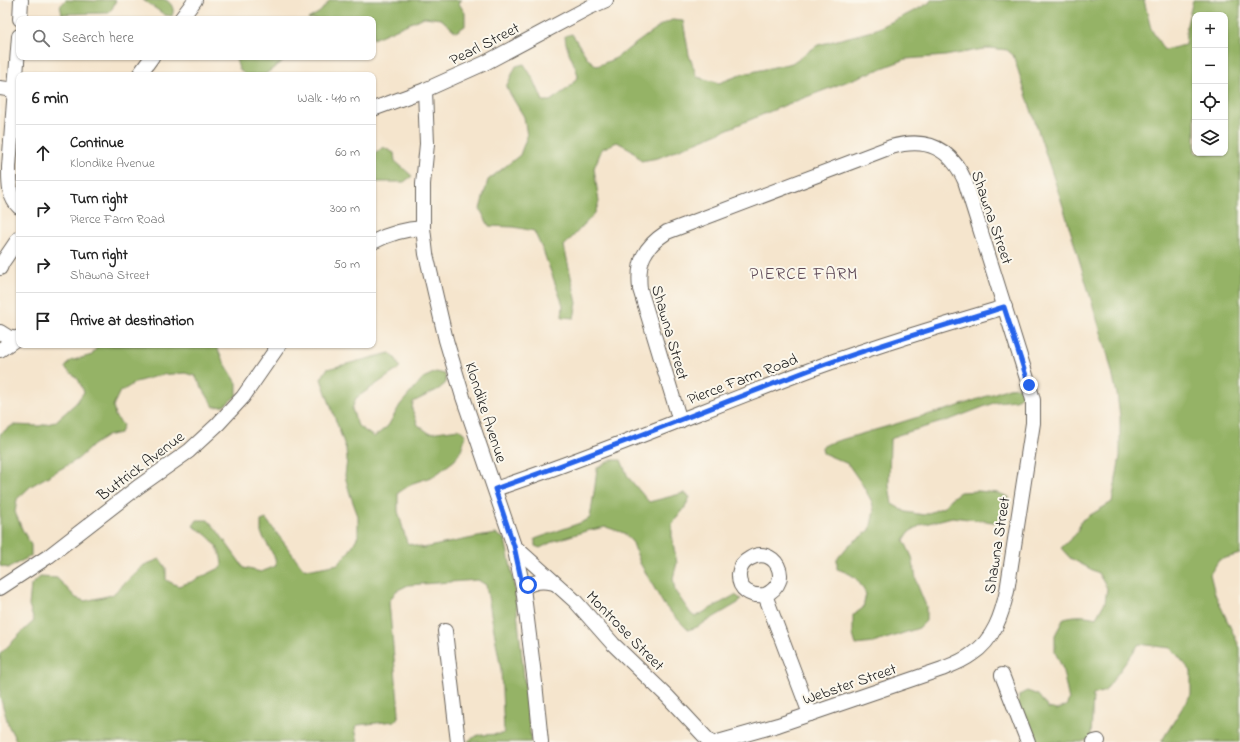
<!DOCTYPE html>
<meta charset="utf-8">
<style>
body{margin:0;font-family:"Indie Flower",sans-serif;background:#f2f2f2;color:#222}
.controls{position:absolute;right:12px;top:12px;display:grid;overflow:hidden;border-radius:8px;box-shadow:0 1px 3px #0004}
.controls button{width:36px;height:36px;display:grid;place-items:center;padding:0;border:0;border-bottom:1px solid #e0e0e0;background:#fff;color:#222;font:20px sans-serif}
.stop{position:absolute;width:12px;height:12px;margin:-9px;border:3px solid #2563eb;border-radius:50%;background:#fff}
.stop.end{background:#2563eb;border-color:#fff;box-shadow:0 1px 4px #0008}
.list{margin:0;padding:0;list-style:none}
h2{display:flex;justify-content:space-between;align-items:center;height:52px;margin:0;padding:0 16px;font-size:17px}
h2 small{font-size:13px;font-weight:400;color:#767676}
.list li{display:grid;grid-template-columns:26px 1fr auto;gap:12px;align-items:center;box-sizing:border-box;height:56px;padding:0 16px;border-top:1px solid #e0e0e0}
.list b{display:block;font-size:15px;white-space:nowrap}
.list p{margin:0;font-size:13px;white-space:nowrap;color:#767676}
.list em{font-size:13px;font-style:normal;color:#767676}
.icon{flex:none;width:22px;height:22px;fill:none;stroke:currentColor;stroke-width:2;stroke-linecap:round;stroke-linejoin:round}
.map{position:relative;flex:none;width:1240px;height:742px;overflow:hidden}
.search{position:absolute;background:#fff;box-shadow:0 1px 3px #0004;left:16px;top:16px;width:360px;height:44px;display:flex;align-items:center;gap:10px;box-sizing:border-box;padding:0 14px;border-radius:8px;color:#767676;font-size:15px}
.panel{position:absolute;background:#fff;box-shadow:0 1px 3px #0004;left:16px;top:72px;width:360px;height:276px;border-radius:8px}
.map>svg:first-child{display:block}
.forest{fill:#95b366;stroke:#586841;fill-rule:evenodd}
.lines{fill:none;stroke-linecap:round;stroke-linejoin:round}
.minor-casing{stroke:#68625a;stroke-width:16}
.minor{stroke:#fff;stroke-width:14}
.route{stroke:#2563eb;stroke-width:5}
.labels{text-anchor:middle;stroke-width:4;stroke-linejoin:round;paint-order:stroke}
.street-label{font-size:16px;fill:#1c1c1c;stroke:#fbf7ec}
.neighbourhood-label{font-size:17px;letter-spacing:1px;fill:#5c4654;stroke:#fbf7ec}
</style>
<div class="map">
<svg width="1240" height="742" viewBox="0 0 1240 742">
<rect width="100%" height="100%" fill="#fbf7ec"/>
<filter id="ink" filterUnits="userSpaceOnUse"><feTurbulence type="fractalNoise" baseFrequency=".025" numOctaves="2"/><feDisplacementMap in="SourceGraphic" scale="8" xChannelSelector="R" yChannelSelector="G"/><feConvolveMatrix kernelMatrix="1 2 1 2 8 2 1 2 1" color-interpolation-filters="sRGB"/></filter>
<filter id="wash" filterUnits="userSpaceOnUse"><feTurbulence type="fractalNoise" baseFrequency=".012" numOctaves="4" result="noise"/><feDisplacementMap in="SourceGraphic" scale="16" xChannelSelector="R" yChannelSelector="G"/><feGaussianBlur stdDeviation="0.9" result="paint"/><feColorMatrix in="noise" values="0 0 0 0 0 0 0 0 0 0 0 0 0 0 0 0 0 1.4 0 .05"/><feComposite in="paint" operator="in"/></filter>
<g filter="url(#wash)">
<rect width="100%" height="100%" fill="#f5e5cd"/>
<!-- forest -->
<g class="forest">
<path d="M66 0 96 1 97 0H116L112 9 108 13 62 14 60 6Z"/>
<path d="M143 0H166C172 4 175 9 172 16L165 15Z"/>
<path d="M330 0H462L458 2 465 13V26L456 32 441 19 424 17 373 39V19H308L320 12Z"/>
<path d="M931 0H1144L1151 29 1164 50 1185 45 1187 24 1193 0H1240V554L1219 560 1210 574 1215 594 1240 648V742H1161L1191 694V671L1171 648 1139 644 1105 691 1093 695 1091 738 1081 742H1032L1018 704 1019 695 1027 691 1038 695 1048 708 1057 710 1066 706 1069 700 1062 667 1055 652V635L1064 618C1076 615 1084 615 1096 618L1105 602 1107 588 1098 573 1070 558 1061 548 1076 534 1082 520 1112 502 1120 456V417L1117 394 1108 356 1063 206 1013 55 1007 50 989 48 945 56 906 59 788 104 658 158 641 161 632 150 617 142 602 149 594 168 599 202 595 213 564 246 577 303 574 318 562 317 563 305 544 253 534 231 514 227 489 226 480 209 488 180 520 155 527 136 524 117 506 87 516 66 524 64 534 80 543 101H550L570 87 578 76C575 62 566 52 565 36L572 34 588 59 597 66 616 58 661 25 672 20 683 21 689 55 697 77 719 83 743 74 792 63 818 45 872 31 908 14 929 3ZM1195 15H1225V153H1195Z"/>
<path d="M237 57H292L288 58 264 75H245L239 69 236 59Z"/>
<path d="M383 147 394 153 395 161 412 176 404 182H373V158L374 155Z"/>
<path d="M98 345H216L221 357 237 383V395L224 406 214 407 195 376 185 373 160 375 136 382 119 393 113 406 115 416 123 425 120 433 107 436 93 445 78 459 31 486 17 499 15 512 22 529 31 545V556L8 568 0 566V434L13 425 39 426 55 422 76 403 84 392 78 379 65 368 70 361 92 355Z"/>
<path d="M390 353 396 359 400 368 356 398 352 409 358 426 374 437 388 426 400 405 423 378 436 372 445 374 446 383 439 389 413 402 412 409 418 425 429 433 459 429 466 435 461 450 455 460 434 476 413 483 398 493V511L407 543 423 548 483 536 496 534 505 539 514 583 531 742H468V741L478 735 502 734 504 732 501 670 486 585 478 580 408 585 396 591 389 602 399 713 398 717 395 721 358 725 355 728 358 742H17L9 727 1 700 0 699V654L23 631 34 621 29 606 31 585 40 577 57 578 76 598 85 601 112 595 144 565 160 559 166 568V580L178 586 191 582 222 567C222 547 210 536 193 526L197 520H208L216 529 244 568 261 572 276 566 275 558 261 533V521L266 519 303 568 312 569 338 564 350 550 358 536V516L350 494 345 476 347 460 346 449 321 379 327 369Z"/>
<path d="M1019 387 1022 388V396L1016 400 996 402 952 419 898 435 890 440 889 485 892 504 906 512 924 515 944 507 950 499 960 492 978 491 998 493 1009 497C1009 507 1007 515 1001 523L952 517 921 525 909 532 904 540 912 557 917 584 926 606V621L919 628 873 643 856 645 853 635V615L863 608 866 594C857 578 855 575 837 569V559L849 545 870 530 874 511 872 502 862 484 848 464 823 453 822 447 830 443 899 423 915 418 953 408 1009 388Z"/>
<path d="M611 460H621L628 477 649 502 684 493 690 497 684 509 672 524V538L677 563 673 578 675 591 691 614 695 617 735 595 741 599 738 603 697 627 688 630 664 605 640 563 633 543 624 533 606 527 586 531 554 541 540 548 535 546V539L580 523 590 518 595 486 597 468Z"/>
</g>
</g>
<g filter="url(#ink)">
<g class="lines">
<!-- minor casing -->
<g class="minor-casing">
<g id="minor">
<path d="M20 19 21 0"/>
<path d="M181 19 195 0"/>
<path d="M19 36 9 167C9 181 8 197 19 207"/>
<path d="M139 75 152 57"/>
<path d="M0 88 15 90"/>
<path d="M425 90 427 144 423 184V228L426 254 446 340 463 397 514 546 523 588 535 683 541 742"/>
<path d="M373 109 425 90 485 63 588 8 606 0"/>
<path d="M373 242C390 233 404 229 423 228"/>
<path d="M0 268 2 263 19 238"/>
<path d="M0 332 8 337 17 339"/>
<path d="M0 350 19 337"/>
<path d="M680 421 640 289C637 261 644 247 667 232L891 147C926 137 950 147 965 181L1029 385 1033 400V423L1007 591C1002 614 994 640 972 654 963 661 952 665 942 669L778 725 718 742"/>
<path d="M495 489C603 453 708 408 815 368 877 345 941 326 1005 307"/>
<path d="M514 546 575 601 613 644 667 696 710 742"/>
<path d="M0 588 49 556 138 487 189 451 218 424 243 397 279 345"/>
<path d="M523 588C533 581 542 580 554 583"/>
<path d="M765 595C751 597 738 590 739 574 740 567 743 562 749 559 773 543 796 581 765 595L810 714"/>
<path d="M445 631 458 742"/>
<path d="M1002 675 1028 742"/>
<path d="M1094 742 1098 741"/>
</g>
</g>
<!-- minor -->
<use href="#minor" class="minor"/>
</g>
</g>
<g class="lines" filter="url(#ink)">
<!-- route -->
<path class="route" d="M528 585 523 588 514 546 495 489C603 452 708 408 815 368 877 345 941 327 1004 307L1029 385"/>
</g>
<g class="labels">
<!-- street labels -->
<g class="street-label">
<text transform="translate(484 43) rotate(-27)" y="6">Pearl Street</text>
<text transform="translate(993 217) rotate(71)" y="6">Shawna Street</text>
<text transform="translate(671 332) rotate(74)" y="6">Shawna Street</text>
<text transform="translate(742 378) rotate(-21)" y="6">Pierce Farm Road</text>
<text transform="translate(487 412) rotate(72)" y="6">Klondike Avenue</text>
<text transform="translate(140 465) rotate(-37)" y="6">Buttrick Avenue</text>
<text transform="translate(996 545) rotate(-81)" y="6">Shawna Street</text>
<text transform="translate(626 630) rotate(46)" y="6">Montrose Street</text>
<text transform="translate(849 683) rotate(-19)" y="6">Webster Street</text>
</g>
<!-- neighbourhood labels -->
<g class="neighbourhood-label">
<text x="804" y="279">PIERCE FARM</text>
</g>
</g>
</svg>
<div class="controls">
<button>+</button>
<button>−</button>
<button><svg class="icon" aria-label="locate" viewBox="0 0 24 24"><circle cx="12" cy="12" r="6"/><path d="M12 2v4M12 18v4M2 12h4M18 12h4"/></svg></button>
<button><svg class="icon" aria-label="layers" viewBox="0 0 24 24"><path d="M12 4l9 5-9 5-9-5zM3 14l9 5 9-5"/></svg></button>
</div>
<div class="stop" style="left:528px;top:585px"></div>
<div class="stop end" style="left:1029px;top:385px"></div>
<div class="search"><svg class="icon" aria-label="search" viewBox="0 0 24 24"><circle cx="10" cy="10" r="6"/><path d="M15 15l6 6"/></svg>Search here</div>
<section class="panel">
<h2>6 min<small>Walk · 410 m</small></h2>
<ul class="list">
<li><svg class="icon" aria-label="ahead" viewBox="0 0 24 24"><path d="M12 20V5M6 11l6-6 6 6"/></svg><div><b>Continue</b><p>Klondike Avenue</p></div><em>60 m</em></li>
<li><svg class="icon" aria-label="right" viewBox="0 0 24 24"><path d="M7 20v-9h11M14 6l5 5-5 5"/></svg><div><b>Turn right</b><p>Pierce Farm Road</p></div><em>300 m</em></li>
<li><svg class="icon" aria-label="right" viewBox="0 0 24 24"><path d="M7 20v-9h11M14 6l5 5-5 5"/></svg><div><b>Turn right</b><p>Shawna Street</p></div><em>50 m</em></li>
<li><svg class="icon" aria-label="arrive" viewBox="0 0 24 24"><path d="M6 21V4h12l-3 4 3 4H6"/></svg><div><b>Arrive at destination</b></div></li>
</ul>
</section>
</div>
